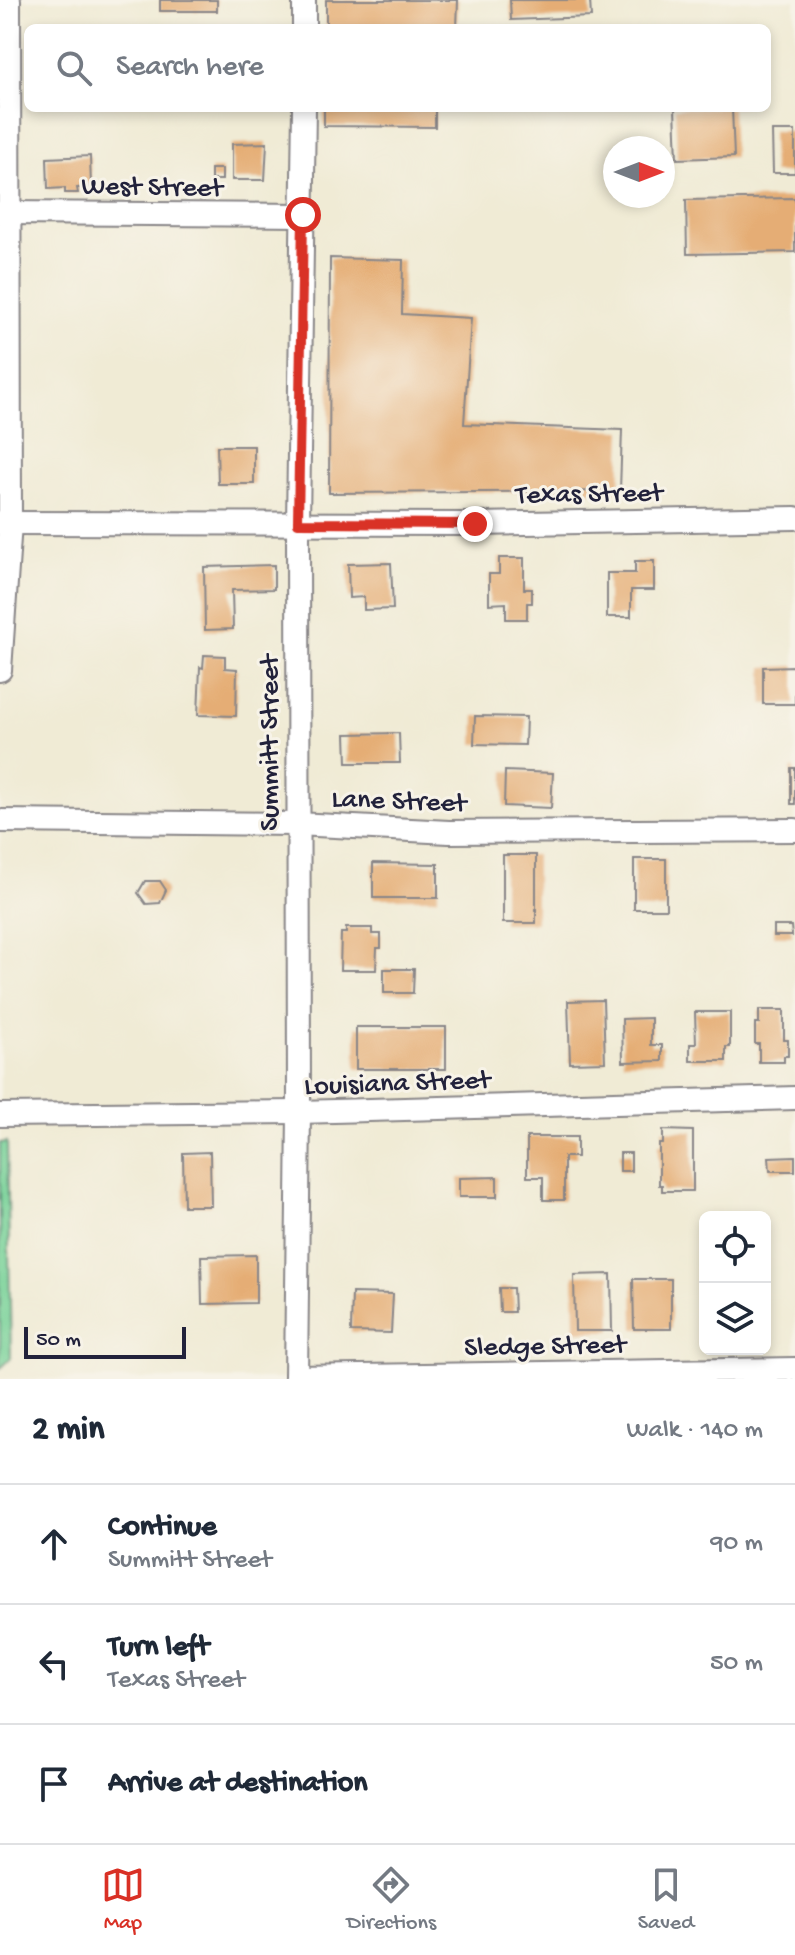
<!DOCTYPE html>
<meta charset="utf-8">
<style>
body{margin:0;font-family:"Gochi Hand",sans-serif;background:#f6f6f7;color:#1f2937}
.controls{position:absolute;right:24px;bottom:24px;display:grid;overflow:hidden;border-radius:12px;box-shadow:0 4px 12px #0003}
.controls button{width:72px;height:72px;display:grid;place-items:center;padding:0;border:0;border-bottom:2px solid #e0e1e3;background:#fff;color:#1f2937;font:40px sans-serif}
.compass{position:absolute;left:603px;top:136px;width:72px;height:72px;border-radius:50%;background:#fff;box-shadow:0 4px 12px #0003;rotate:90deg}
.scale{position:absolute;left:24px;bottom:20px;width:162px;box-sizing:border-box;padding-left:8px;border:4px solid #22223b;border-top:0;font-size:22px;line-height:28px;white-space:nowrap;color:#22223b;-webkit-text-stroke:6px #f7f3e8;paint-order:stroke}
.stop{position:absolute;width:24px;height:24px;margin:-18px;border:6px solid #d93025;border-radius:50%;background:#fff}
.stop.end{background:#d93025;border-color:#fff;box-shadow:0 2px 8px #0008}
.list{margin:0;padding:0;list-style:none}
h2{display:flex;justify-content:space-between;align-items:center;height:104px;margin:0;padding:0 32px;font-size:34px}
h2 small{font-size:26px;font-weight:400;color:#747a83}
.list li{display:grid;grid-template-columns:52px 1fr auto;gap:24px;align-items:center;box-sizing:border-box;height:120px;padding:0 32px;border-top:2px solid #e0e1e3}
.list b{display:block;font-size:30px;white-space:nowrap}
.list p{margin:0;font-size:26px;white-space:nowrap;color:#747a83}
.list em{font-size:26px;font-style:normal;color:#747a83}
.icon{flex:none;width:44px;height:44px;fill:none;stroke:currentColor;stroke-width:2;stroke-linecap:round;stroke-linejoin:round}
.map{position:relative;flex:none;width:795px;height:1379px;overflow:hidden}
.search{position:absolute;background:#fff;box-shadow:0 4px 12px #0003;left:24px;right:24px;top:24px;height:88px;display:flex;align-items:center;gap:20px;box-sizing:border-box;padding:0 28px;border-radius:12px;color:#747a83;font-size:30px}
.sheet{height:464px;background:#fff}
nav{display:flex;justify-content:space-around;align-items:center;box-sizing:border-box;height:112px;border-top:2px solid #e0e1e3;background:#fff;font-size:22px;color:#747a83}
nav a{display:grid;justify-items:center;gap:4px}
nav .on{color:#d93025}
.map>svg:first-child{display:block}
.green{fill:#76d197;stroke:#4c7a69;stroke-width:2}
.building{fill:#e5ad75}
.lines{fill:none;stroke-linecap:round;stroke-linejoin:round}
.street-casing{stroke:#898688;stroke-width:26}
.street{stroke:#fff;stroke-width:22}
.route{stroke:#d93025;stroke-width:10}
.labels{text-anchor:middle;stroke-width:6;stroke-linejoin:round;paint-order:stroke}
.street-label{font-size:28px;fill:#22223b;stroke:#f7f3e8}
</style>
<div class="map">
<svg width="795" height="1379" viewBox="0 0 795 1379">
<rect width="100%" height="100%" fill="#f7f3e8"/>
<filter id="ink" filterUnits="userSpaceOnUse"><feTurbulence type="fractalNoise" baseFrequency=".0125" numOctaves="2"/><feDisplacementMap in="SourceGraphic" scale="16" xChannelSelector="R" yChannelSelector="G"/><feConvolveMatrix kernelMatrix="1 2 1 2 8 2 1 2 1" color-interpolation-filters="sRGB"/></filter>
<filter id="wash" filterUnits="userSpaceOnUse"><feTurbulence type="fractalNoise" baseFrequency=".006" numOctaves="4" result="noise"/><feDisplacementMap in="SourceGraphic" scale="32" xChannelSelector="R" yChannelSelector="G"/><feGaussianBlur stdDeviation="1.8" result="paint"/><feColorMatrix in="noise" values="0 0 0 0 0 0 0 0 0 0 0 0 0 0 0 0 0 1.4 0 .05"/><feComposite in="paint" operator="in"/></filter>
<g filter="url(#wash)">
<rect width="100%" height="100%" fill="#f0ebd5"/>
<!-- green -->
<path class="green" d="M7 1142 11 1358 0 1369V1143Z"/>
<g id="blocks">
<!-- building -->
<g class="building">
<rect x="160" y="0" width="57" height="11"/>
<path d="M326 0H458L457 28H326Z"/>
<path d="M510 0H590L591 17 511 20Z"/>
<path d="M324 108H435V127L324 126Z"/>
<path d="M675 108H732L734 157 677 159Z"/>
<path d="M772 131H795V173H773Z"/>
<path d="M267 143 265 180H232V144Z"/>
<path d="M90 156 91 187 77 188 78 193H65V188L48 189 47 158Z"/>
<rect x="211" y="169" width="11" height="11"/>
<path d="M795 198V252L687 254 686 200Z"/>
<path d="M330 258 403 260 402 314 471 318 464 424 622 430 620 491 329 493Z"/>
<path d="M217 446H254V484H218Z"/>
<path d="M499 558H524V589H532V603H527V619H506V603L489 604V574H499Z"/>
<path d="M635 561H654V590H631V617H607V573H635Z"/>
<path d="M391 563 393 609 364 610V597L349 598 348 564Z"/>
<path d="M274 565V589L232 590 233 629 205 630 204 567Z"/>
<path d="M204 655 225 656V668L237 669 236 716 198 715 200 667 203 668Z"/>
<path d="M795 666V704H763V667Z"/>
<path d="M475 716 526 717 525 745 474 744Z"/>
<path d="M399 733 400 763H347L346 734Z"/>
<rect x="791" y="768" width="4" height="36"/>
<path d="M505 771 553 773 551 808 504 806Z"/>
<rect x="503" y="855" width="33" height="68"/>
<rect x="634" y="859" width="32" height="50"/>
<path d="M373 863 438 864V898H373Z"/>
<path d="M145 881H160L166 890 160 903 146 904 138 893Z"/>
<path d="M774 926H791L792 936H774Z"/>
<path d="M346 928H372V934H381V948H377L376 970H340L341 933H346Z"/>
<path d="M384 969H414L413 993H384Z"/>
<path d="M603 1000 605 1062 570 1063 568 1001Z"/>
<path d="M759 1010H784V1040H788V1056H784V1062H759V1044H755V1023H759Z"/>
<path d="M695 1012H730V1047H726V1061H690V1044H696Z"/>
<path d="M651 1018V1045H662V1061L623 1062 622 1019Z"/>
<rect x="356" y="1027" width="90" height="42"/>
<path d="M663 1130 693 1131V1191H662V1185H659V1144H663Z"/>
<path d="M527 1137H577V1157H564V1200H543V1177H527Z"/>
<path d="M210 1152 211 1206H184L183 1153Z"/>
<rect x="620" y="1153" width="11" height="18"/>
<path d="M795 1156V1171H770L769 1157Z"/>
<path d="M497 1177V1197H459V1178Z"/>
<path d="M256 1255V1303L202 1304 201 1256Z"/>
<path d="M611 1274 612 1331H575L574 1275Z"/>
<path d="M633 1279H671V1329H634Z"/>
<path d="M499 1288H513L514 1312H500Z"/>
<path d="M352 1293 393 1294 391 1333 351 1332Z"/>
</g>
</g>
</g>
<g filter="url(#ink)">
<use href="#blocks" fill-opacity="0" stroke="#898688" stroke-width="2"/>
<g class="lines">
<!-- street casing -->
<g class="street-casing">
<g id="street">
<path d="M304 28V0"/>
<path d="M0 213 303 215"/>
<path d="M0 523 475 524 795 518"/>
<path d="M0 670 10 523 9 0"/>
<path d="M0 821 297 824 449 832 795 830"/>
<path d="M0 1115 299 1112 795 1098"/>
<path d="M296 1377 795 1369"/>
<path d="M296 1379 299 1112 298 523 304 108"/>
</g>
</g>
<!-- street -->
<use href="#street" class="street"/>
</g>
</g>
<g class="lines" filter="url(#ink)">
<!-- route -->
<path class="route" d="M303 215 298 523 475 524"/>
</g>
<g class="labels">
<!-- street labels -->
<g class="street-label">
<text transform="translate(152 184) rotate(1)" y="10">West Street</text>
<text transform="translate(589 491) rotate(-1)" y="10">Texas Street</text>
<text transform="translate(267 743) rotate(-90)" y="10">Summitt Street</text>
<text transform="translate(399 798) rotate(2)" y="10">Lane Street</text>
<text transform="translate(397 1080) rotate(-2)" y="10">Louisiana Street</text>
<text transform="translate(545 1343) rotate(-1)" y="10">Sledge Street</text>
</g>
</g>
</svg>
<div class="controls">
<button><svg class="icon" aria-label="locate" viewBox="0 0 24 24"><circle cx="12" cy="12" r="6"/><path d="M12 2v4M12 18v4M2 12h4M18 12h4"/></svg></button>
<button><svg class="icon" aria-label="layers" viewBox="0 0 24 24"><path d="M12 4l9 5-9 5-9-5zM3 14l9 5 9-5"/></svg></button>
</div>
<svg class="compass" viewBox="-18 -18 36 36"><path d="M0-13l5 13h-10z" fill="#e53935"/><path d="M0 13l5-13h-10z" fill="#747a83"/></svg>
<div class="scale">50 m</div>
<div class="stop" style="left:303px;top:215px"></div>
<div class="stop end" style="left:475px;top:524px"></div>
<div class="search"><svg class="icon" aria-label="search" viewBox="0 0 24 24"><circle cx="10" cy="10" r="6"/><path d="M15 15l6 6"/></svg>Search here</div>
</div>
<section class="sheet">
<h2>2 min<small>Walk · 140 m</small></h2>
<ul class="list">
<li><svg class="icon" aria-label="ahead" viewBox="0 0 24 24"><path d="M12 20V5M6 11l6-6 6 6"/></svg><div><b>Continue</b><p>Summitt Street</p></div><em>90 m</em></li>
<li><svg class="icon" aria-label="left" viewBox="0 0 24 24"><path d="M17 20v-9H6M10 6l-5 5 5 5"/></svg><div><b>Turn left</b><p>Texas Street</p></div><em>50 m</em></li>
<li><svg class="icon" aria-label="arrive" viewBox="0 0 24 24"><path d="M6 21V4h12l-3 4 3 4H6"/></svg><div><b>Arrive at destination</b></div></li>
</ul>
</section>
<nav>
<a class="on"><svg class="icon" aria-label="map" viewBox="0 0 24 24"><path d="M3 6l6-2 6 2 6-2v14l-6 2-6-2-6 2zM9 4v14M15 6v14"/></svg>Map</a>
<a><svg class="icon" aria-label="directions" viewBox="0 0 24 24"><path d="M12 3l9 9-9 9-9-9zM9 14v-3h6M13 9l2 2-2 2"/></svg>Directions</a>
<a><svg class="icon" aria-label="saved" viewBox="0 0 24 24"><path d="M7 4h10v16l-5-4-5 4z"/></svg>Saved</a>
</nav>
